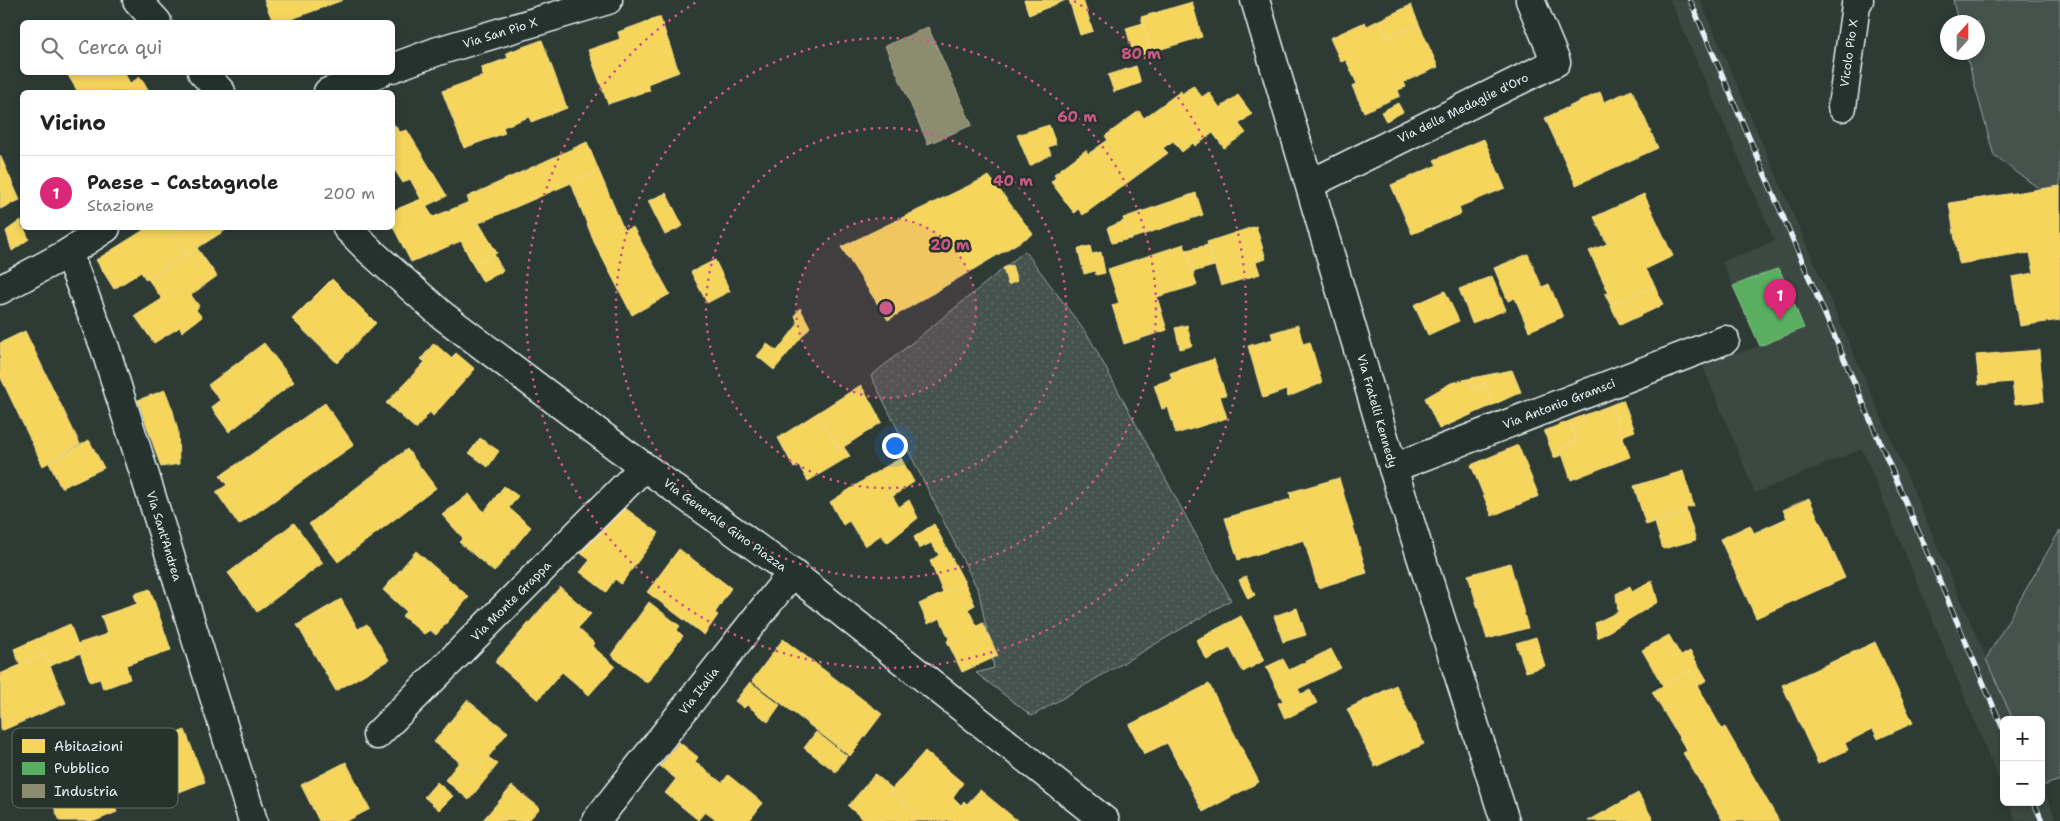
<!DOCTYPE html>
<html lang="it">
<meta charset="utf-8">
<style>
body{margin:0;font-family:"Shantell Sans",sans-serif;background:#f6f6f6;color:#222}
.controls{position:absolute;right:15px;bottom:15px;display:grid;overflow:hidden;border-radius:8px;box-shadow:0 2px 8px #0003}
.controls button{width:45px;height:45px;display:grid;place-items:center;padding:0;border:0;border-bottom:1px solid #e0e0e0;background:#fff;color:#222;font:25px sans-serif}
.compass{position:absolute;left:1940px;top:15px;width:45px;height:45px;border-radius:50%;background:#fff;box-shadow:0 2px 8px #0003;rotate:21deg}
.you{position:absolute;left:894px;top:445px;width:18px;height:18px;margin:-12px;border:4px solid #fff;border-radius:50%;background:#1a73e8;box-shadow:0 0 0 8px #1a73e833}
.badge{display:grid;place-items:center;width:32px;height:32px;border-radius:50%;background:#db2777;color:#fff;font-size:16px;font-weight:700}
.pin{position:absolute;translate:-50% -41px;filter:drop-shadow(0 1px 2px #0008)}
.pin::after{content:'';position:absolute;top:26px;width:18px;height:15px;background:inherit;clip-path:polygon(0 0,100% 0,50% 100%)}
.list{margin:0;padding:0;list-style:none}
h2{display:flex;justify-content:space-between;align-items:center;height:65px;margin:0;padding:0 20px;font-size:21px}
h2 small{font-size:16px;font-weight:400;color:#767676}
.list li{display:grid;grid-template-columns:32px 1fr auto;gap:15px;align-items:center;box-sizing:border-box;height:75px;padding:0 20px;border-top:1px solid #e0e0e0}
.list b{display:block;font-size:19px;white-space:nowrap}
.list p{margin:0;font-size:16px;white-space:nowrap;color:#767676}
.list em{font-size:16px;font-style:normal;color:#767676}
.icon{flex:none;width:28px;height:28px;fill:none;stroke:currentColor;stroke-width:2;stroke-linecap:round;stroke-linejoin:round}
.map{position:relative;flex:none;width:2060px;height:821px;overflow:hidden}
.search{position:absolute;background:#fff;box-shadow:0 2px 8px #0003;left:20px;top:20px;width:375px;height:55px;display:flex;align-items:center;gap:12px;box-sizing:border-box;padding:0 18px;border-radius:8px;color:#767676;font-size:19px}
.panel{position:absolute;background:#fff;box-shadow:0 2px 8px #0003;left:20px;top:90px;width:375px;height:140px;border-radius:8px}
.map>svg:first-child{display:block}
.built{fill:#3b4843}
.green{fill:#45524e;stroke:#96a2a3}
.park{fill:url(#park-dots);stroke:#96a2a3}
.homes{fill:#f6d55c;stroke:#f2dd8b}
.public{fill:#5aae61;stroke:#85c28e}
.industry{fill:#8c8c6e;stroke:#a8aa97}
.lines{fill:none;stroke-linecap:round;stroke-linejoin:round}
.minor-casing{stroke:#e8f1f8;stroke-width:31}
.tertiary-casing{stroke:#e8f1f8;stroke-width:31}
.secondary-casing{stroke:#e8f1f8;stroke-width:31}
.minor{stroke:#26332d;stroke-width:28}
.tertiary{stroke:#26332d;stroke-width:28}
.secondary{stroke:#26332d;stroke-width:28}
.rail-casing{stroke:#e8f1f8;stroke-width:5.5}
.rail{stroke:#26332d;stroke-width:4;stroke-dasharray:11;stroke-linecap:butt}
.ring{fill:none;stroke:#cd598a;stroke-width:2.5;stroke-dasharray:2.5 5}
.labels{text-anchor:middle;stroke-width:5;stroke-linejoin:round;paint-order:stroke}
.street-label{font-size:12px;fill:#e8f1f8;stroke:#26332d}
.key{fill:#26332d;stroke:#606c6a;stroke-width:1}
.key-label{font-size:14px;fill:#e8f1f8}
.centre{fill:#cd598a;stroke:#26332d;stroke-width:2.5}
.ring-label{font-size:15px;text-anchor:middle;font-weight:bold;fill:#cd598a;stroke:#26332d;stroke-width:5;stroke-linejoin:round;paint-order:stroke}
</style>
<div class="map">
<svg width="2060" height="821" viewBox="0 0 2060 821">
<defs>
<pattern id="park-dots" width="8" height="8" patternUnits="userSpaceOnUse" patternTransform="scale(1.25)"><rect width="8" height="8" fill="#45524e"/><path d="M2 2h.1M6 6h.1" fill="none" stroke="#606b68" stroke-width="1.8" stroke-linecap="round"/></pattern>
</defs>
<rect width="100%" height="100%" fill="#2e3b35"/>
<filter id="ink" filterUnits="userSpaceOnUse"><feTurbulence type="fractalNoise" baseFrequency=".02" numOctaves="2"/><feDisplacementMap in="SourceGraphic" scale="10" xChannelSelector="R" yChannelSelector="G"/><feConvolveMatrix kernelMatrix="1 2 1 2 8 2 1 2 1" color-interpolation-filters="sRGB"/></filter>
<g filter="url(#ink)">
<!-- built -->
<g class="built">
<path d="M1670 0H1700L2013 720H2004V792L1862 449 1755 493 1702 364 1760 346 1722 262 1775 241Z"/>
<path d="M2041 785 2057 821H2016L2008 802H2041Z"/>
</g>
<!-- green -->
<g class="green">
<path d="M1953 0H2060V212L2040 189 1994 156 1966 53 1978 52V22H1958Z"/>
<path d="M2060 530V780L2042 786 2041 720H2013L1986 659Z"/>
</g>
<!-- park -->
<path class="park" d="M1025 251 1089 337 1231 600 1032 716 976 673 994 668 979 592 871 376Z"/>
<!-- homes -->
<g class="homes">
<path d="M264 0H343L284 22H273Z"/>
<path d="M1024 0H1066L1029 15Z"/>
<path d="M1069 0H1083L1093 31 1080 35Z"/>
<path d="M1192 2 1202 37 1151 52 1141 17Z"/>
<path d="M1411 5 1419 24 1387 38 1379 20Z"/>
<path d="M660 17 679 72 647 84 650 90 608 104 588 50 620 39 618 32Z"/>
<path d="M1379 20 1387 38 1419 24 1438 67 1404 82 1406 87 1398 90 1400 96 1364 112 1352 86 1357 84 1346 60 1341 62 1330 38 1365 22 1367 26Z"/>
<path d="M1143 23 1151 52 1134 57 1126 28Z"/>
<path d="M542 40 567 108 531 122 529 117 503 127 505 133 464 148 442 91 483 76 481 68 508 58 506 53Z"/>
<path d="M1136 66 1141 83 1114 92 1108 75Z"/>
<path d="M66 72H124L130 83 140 77 150 92H78Z"/>
<path d="M1193 85 1202 97 1209 92 1220 108 1238 95 1252 114 1239 124 1246 133 1224 148 1213 133 1195 146 1193 143 1182 152 1173 141 1163 148 1168 153 1083 215 1078 209 1074 213 1051 182 1056 177 1054 174 1086 150 1088 154 1108 140 1105 136 1139 111 1144 118 1181 91 1182 94Z"/>
<path d="M1632 90 1658 148 1576 185 1545 118 1600 92 1604 102Z"/>
<path d="M1398 103 1403 112 1386 121 1381 112Z"/>
<path d="M392 122 400 132 407 130 447 196 426 206 433 217 469 202 467 197 587 142 599 171 479 223 497 253 473 265 461 241 411 262 392 225V211L421 199 410 179 403 183 392 166Z"/>
<path d="M1049 125 1056 144 1048 147 1051 154 1030 166 1017 135Z"/>
<path d="M1484 139 1505 188 1459 207 1461 214 1412 234 1391 185 1437 165 1434 160Z"/>
<path d="M0 155 20 200 0 209Z"/>
<path d="M599 171 624 230 633 227 670 294 632 315 594 242 571 183Z"/>
<path d="M989 176 1033 234 888 320 841 247Z"/>
<path d="M2060 186V320L2020 326 2012 277 2034 273 2030 253 1959 264 1949 203Z"/>
<path d="M666 193 683 226 665 235 648 201Z"/>
<path d="M1196 193 1203 215 1130 239 1123 218Z"/>
<path d="M1644 194 1673 256 1646 269 1655 286 1614 304 1589 251 1607 244 1594 217Z"/>
<path d="M21 220 22 228H24L29 239 12 251 6 231Z"/>
<path d="M1124 221 1130 239 1112 243 1107 228Z"/>
<path d="M1256 226 1266 259 1256 262 1260 274 1221 286 1207 242Z"/>
<path d="M147 228H169L186 255 146 280 141 272 114 289 96 260Z"/>
<path d="M169 228H229L186 255Z"/>
<path d="M1184 244 1197 285 1157 297 1167 330 1124 344 1112 305 1119 303 1108 269Z"/>
<path d="M1208 245 1214 266 1193 272 1186 250Z"/>
<path d="M1090 246 1092 254 1101 252 1105 273 1096 275 1095 271 1084 274 1078 249Z"/>
<path d="M197 248 217 276 191 295 199 306 196 310 202 317 182 332 180 327 154 343 135 316 162 299 148 279Z"/>
<path d="M494 254 503 271 483 282 473 265Z"/>
<path d="M1528 254 1542 287 1549 284 1563 317 1529 331 1515 298 1508 301 1494 268Z"/>
<path d="M715 260 730 291 707 303 691 272Z"/>
<path d="M1012 265 1017 281 1008 285 1003 268Z"/>
<path d="M1492 276 1506 310 1472 323 1459 289Z"/>
<path d="M332 279 376 323 337 363 292 319Z"/>
<path d="M1655 286 1663 305 1620 325 1605 294 1608 293 1614 304Z"/>
<path d="M1445 291 1459 321 1428 335 1414 305Z"/>
<path d="M800 308 810 327 774 370 757 356 767 344 777 351 798 324 795 315Z"/>
<path d="M1187 325 1192 346 1180 349 1175 328Z"/>
<path d="M1298 325 1303 344 1310 342 1322 383 1288 397 1286 390 1263 398 1248 346 1273 339 1271 333Z"/>
<path d="M25 331 80 444 43 466 0 376V343Z"/>
<path d="M264 343 294 382 229 432 211 407 220 400 208 385Z"/>
<path d="M434 343 451 358 456 353 475 369 433 416 430 412 416 429 386 403 425 362 421 359Z"/>
<path d="M2039 350 2044 401 2015 404 2012 382 1979 385 1976 355Z"/>
<path d="M1214 359 1226 395 1220 396 1227 418 1176 434 1168 407 1162 409 1154 385 1172 379 1170 373Z"/>
<path d="M1512 370 1521 392 1493 405 1485 383 1473 389 1467 379Z"/>
<path d="M1467 379 1473 389 1485 383 1493 405 1439 429 1425 398 1451 383Z"/>
<path d="M861 385 882 422 839 450 817 413Z"/>
<path d="M165 390 173 411 178 431 179 464 161 467 138 400Z"/>
<path d="M1623 400 1635 431 1622 436 1611 405Z"/>
<path d="M325 403 354 445 239 525 216 492 227 485 220 476Z"/>
<path d="M1611 405 1630 457 1571 480 1560 448 1577 441 1571 427 1584 421 1582 416Z"/>
<path d="M817 413 839 450 843 446 850 456 808 481 799 466 794 468 778 438Z"/>
<path d="M1582 416 1584 421 1571 427 1577 441 1560 448 1562 455 1554 458 1544 431Z"/>
<path d="M480 438 499 451 488 467 469 453Z"/>
<path d="M89 440 104 468 61 488 49 463Z"/>
<path d="M1518 445 1539 496 1492 516 1471 465Z"/>
<path d="M407 449 436 488 338 562 309 524Z"/>
<path d="M901 458 914 482 893 496 878 471Z"/>
<path d="M878 471 899 507 909 500 918 518 887 543 881 535 865 546 849 521 843 525 830 502Z"/>
<path d="M1683 471 1694 506 1686 508 1687 512 1646 525 1634 486Z"/>
<path d="M1339 478 1367 573 1318 588 1304 540 1238 560 1225 518 1291 499 1290 492Z"/>
<path d="M504 486 518 496 509 508 531 527 494 572 459 542 463 538 442 515 469 494 484 512Z"/>
<path d="M1809 498 1845 578 1756 618 1720 539 1750 525 1754 533 1787 518 1783 510Z"/>
<path d="M617 502 659 533 621 584 615 579 606 592 580 572 590 560 579 552Z"/>
<path d="M1687 512 1696 540 1663 549 1655 523Z"/>
<path d="M294 523 323 563 257 612 228 573Z"/>
<path d="M934 524 965 583 943 593 930 561 939 555 931 543 919 549 914 537Z"/>
<path d="M679 549 731 588 715 613 718 615 704 635 647 592Z"/>
<path d="M416 551 469 597 436 635 430 630 424 634 402 616 406 611 383 590Z"/>
<path d="M1510 563 1528 628 1487 639 1468 575Z"/>
<path d="M1246 576 1255 595 1248 599 1239 580Z"/>
<path d="M1652 580 1658 602 1598 638 1595 623 1618 612 1616 594 1630 586 1632 592Z"/>
<path d="M965 583 975 605 968 609 977 626 983 623 998 656 962 672 947 641 949 639 940 618 928 624 919 604Z"/>
<path d="M560 587 591 614 578 628 594 643 592 646 615 666 589 695 562 672 538 700 495 662Z"/>
<path d="M150 589 171 650 126 665 130 679 103 689 100 679 90 682 77 644 107 634 101 616 137 604 134 594Z"/>
<path d="M341 599 358 629 367 624 389 660 336 691 297 625Z"/>
<path d="M649 602 680 626 677 630 683 636 647 683 611 655Z"/>
<path d="M1297 608 1306 635 1283 642 1274 616Z"/>
<path d="M1241 616 1265 660 1243 672 1230 648 1207 660 1196 640Z"/>
<path d="M70 624 81 653 50 666 45 654 20 665 14 649Z"/>
<path d="M1669 635 1681 656 1690 651 1707 680 1697 686 1689 671 1663 686 1642 650Z"/>
<path d="M1536 637 1545 666 1526 672 1516 643Z"/>
<path d="M783 639 882 714 850 756 752 681Z"/>
<path d="M1875 642 1913 723 1878 739 1873 729 1845 743 1848 750 1818 764 1782 685Z"/>
<path d="M1331 649 1341 668 1298 689 1301 694 1310 690 1317 703 1285 719 1278 703 1283 701 1266 667 1283 659 1289 670Z"/>
<path d="M45 654 66 703 1 731 0 674Z"/>
<path d="M1689 671 1722 729 1725 727 1779 821H1723L1683 753 1687 751 1652 692Z"/>
<path d="M750 682 780 705 768 722 747 705 744 708 735 701Z"/>
<path d="M1209 684 1259 782 1203 812 1167 743 1144 754 1129 725Z"/>
<path d="M1396 685 1424 744 1375 767 1347 709Z"/>
<path d="M467 700 508 732 475 774 434 742Z"/>
<path d="M185 730 205 782 151 803 130 751Z"/>
<path d="M816 732 847 756 836 772 804 748Z"/>
<path d="M679 742 698 757 695 762 722 783 728 775 763 803 749 821H717L705 812 698 820 665 793 676 779 660 766Z"/>
<path d="M925 751 963 783 953 797 961 805 964 801 967 804 980 790 1018 821H949L947 819 946 821H925L890 791Z"/>
<path d="M488 757 498 764 469 800 445 780 459 762 475 774Z"/>
<path d="M346 762 370 809 347 821H319L301 785Z"/>
<path d="M97 764 117 812 95 821H60L45 786Z"/>
<path d="M875 774 893 789 890 791 925 821H865L848 806Z"/>
<path d="M437 782 453 796 439 810 424 797Z"/>
<path d="M512 786 540 808 528 821H482Z"/>
<path d="M1638 793 1654 821H1588Z"/>
</g>
<!-- public -->
<path class="public" d="M1779 268 1804 328 1760 346 1733 286Z"/>
<!-- industry -->
<path class="industry" d="M928 27 972 125 928 144 885 46Z"/>
<g class="lines">
<!-- minor casing -->
<g class="minor-casing">
<g id="minor">
<path d="M392 68 438 51 608 0"/>
<path d="M328 92 381 72"/>
<path d="M1842 107 1856 5 1859 0"/>
<path d="M1310 184 1556 62 1530 0"/>
<path d="M68 253 105 348 253 821"/>
<path d="M0 290 68 253 106 228"/>
<path d="M1393 468 1725 340"/>
<path d="M377 735 644 467"/>
<path d="M596 821 792 573"/>
</g>
</g>
<!-- tertiary casing -->
<g class="tertiary-casing">
<path id="tertiary" d="M1255 0 1393 468 1505 821"/>
</g>
<!-- secondary casing -->
<g class="secondary-casing">
<g id="secondary">
<path d="M137 0 157 22"/>
<path d="M202 72 221 92"/>
<path d="M347 228 370 251 442 315 621 450 792 573 1105 821"/>
</g>
</g>
<!-- minor -->
<use href="#minor" class="minor"/>
<!-- tertiary -->
<use href="#tertiary" class="tertiary"/>
<!-- secondary -->
<use href="#secondary" class="secondary"/>
<!-- rail casing -->
<g class="rail-casing">
<g id="rail">
<path d="M1690 0 2004 731"/>
<path d="M2034 802 2042 821"/>
</g>
</g>
<!-- rail -->
<use href="#rail" class="rail"/>
</g>
</g>
<!-- distance rings -->
<circle cx="886" cy="308" r="90" fill="#cd598a" fill-opacity=".12"/>
<g class="ring">
<circle cx="886" cy="308" r="90"/>
<circle cx="886" cy="308" r="180"/>
<circle cx="886" cy="308" r="270"/>
<path d="M1074 1A360 360 0 1 1 698 1"/>
</g>
<g class="labels">
<!-- street labels -->
<g class="street-label">
<text transform="translate(500 33) rotate(-17)" y="4">Via San Pio X</text>
<text transform="translate(1849 53) rotate(-82)" y="4">Vicolo Pio X</text>
<text transform="translate(1463 108) rotate(-26)" y="4">Via delle Medaglie d'Oro</text>
<text transform="translate(1559 404) rotate(-21)" y="4">Via Antonio Gramsci</text>
<text transform="translate(1377 411) rotate(74)" y="4">Via Fratelli Kennedy</text>
<text transform="translate(725 525) rotate(36)" y="4">Via Generale Gino Piazza</text>
<text transform="translate(164 536) rotate(73)" y="4">Via Sant'Andrea</text>
<text transform="translate(511 601) rotate(-45)" y="4">Via Monte Grappa</text>
<text transform="translate(699 691) rotate(-52)" y="4">Via Italia</text>
</g>
</g>
<!-- legend -->
<rect x="12" y="728" width="166" height="80" rx="8" class="key"/>
<rect x="22" y="739" width="23" height="14" fill="#f6d55c"/>
<rect x="22" y="762" width="23" height="13" fill="#5aae61"/>
<rect x="22" y="784" width="23" height="14" fill="#8c8c6e"/>
<g class="key-label">
<text x="54" y="751">Abitazioni</text>
<text x="54" y="773">Pubblico</text>
<text x="54" y="796">Industria</text>
</g>
<circle cx="886" cy="308" r="8" class="centre"/>
<g class="ring-label">
<text x="1141" y="59">80 m</text>
<text x="1077" y="122">60 m</text>
<text x="1013" y="186">40 m</text>
<text x="950" y="250">20 m</text>
</g>
</svg>
<div class="controls">
<button>+</button>
<button>−</button>
</div>
<svg class="compass" viewBox="-18 -18 36 36"><path d="M0-13l5 13h-10z" fill="#e53935"/><path d="M0 13l5-13h-10z" fill="#767676"/></svg>
<div class="you"></div>
<div class="pin badge" style="left:1780px;top:320px">1</div>
<div class="search"><svg class="icon" aria-label="search" viewBox="0 0 24 24"><circle cx="10" cy="10" r="6"/><path d="M15 15l6 6"/></svg>Cerca qui</div>
<section class="panel">
<h2>Vicino<small></small></h2>
<ul class="list">
<li><span class="badge">1</span><div><b>Paese - Castagnole</b><p>Stazione</p></div><em>200 m</em></li>
</ul>
</section>
</div>
